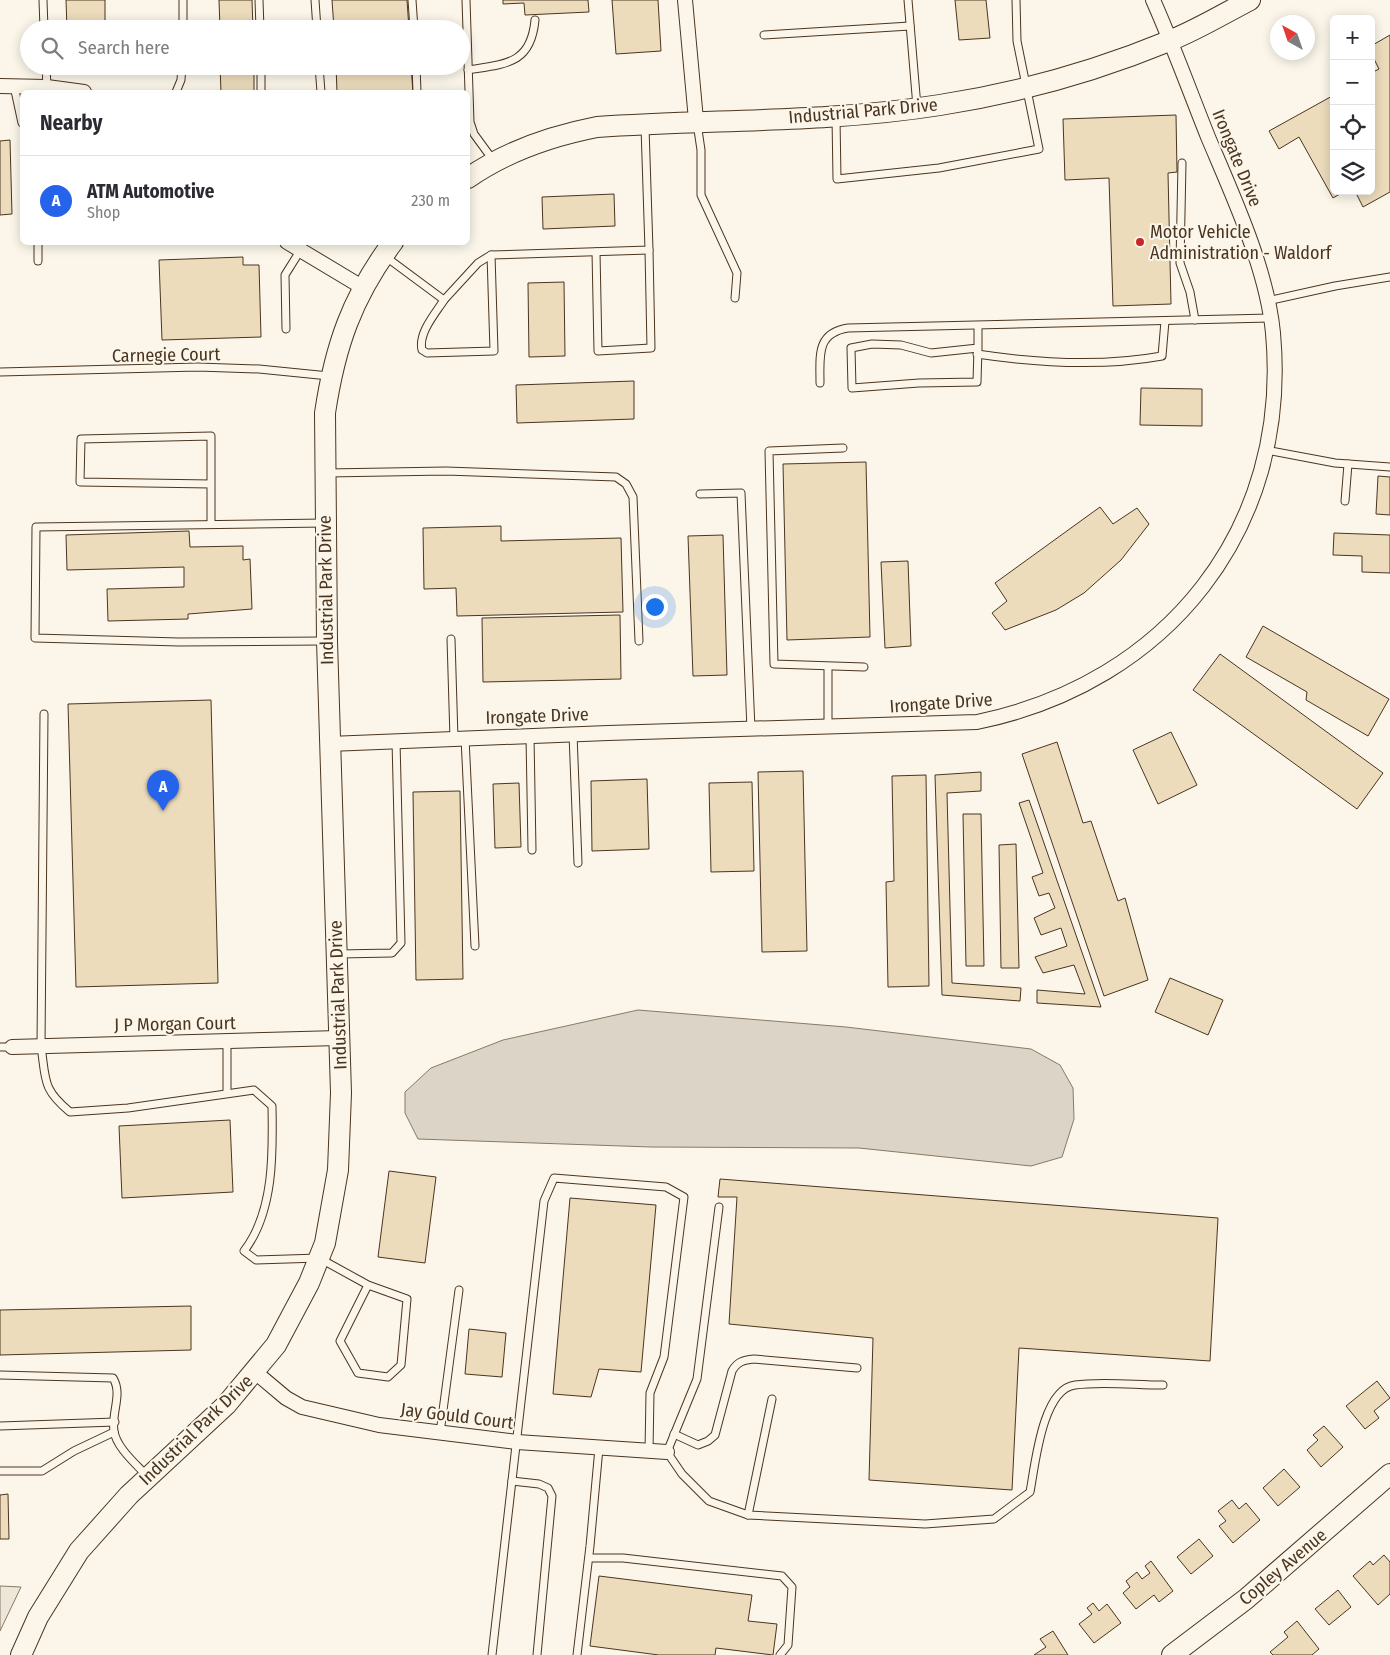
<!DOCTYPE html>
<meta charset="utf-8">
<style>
body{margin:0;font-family:"Fira Sans Condensed",sans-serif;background:#f2f2f3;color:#2b2b33}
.controls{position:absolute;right:15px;top:15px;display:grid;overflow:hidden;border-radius:8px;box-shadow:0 2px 12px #0003}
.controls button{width:45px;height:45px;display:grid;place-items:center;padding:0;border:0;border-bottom:1px solid #e1e1e2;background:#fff;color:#2b2b33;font:25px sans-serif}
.compass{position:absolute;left:1270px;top:15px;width:45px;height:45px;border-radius:50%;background:#fff;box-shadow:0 2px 12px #0003;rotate:320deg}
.you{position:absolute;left:654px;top:606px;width:18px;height:18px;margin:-12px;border:4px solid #fff;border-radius:50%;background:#1a73e8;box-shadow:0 0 0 8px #1a73e833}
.badge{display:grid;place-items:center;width:32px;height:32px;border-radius:50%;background:#2563eb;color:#fff;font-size:16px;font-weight:700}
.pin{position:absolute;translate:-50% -41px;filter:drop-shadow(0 1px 2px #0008)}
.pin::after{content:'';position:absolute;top:26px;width:18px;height:15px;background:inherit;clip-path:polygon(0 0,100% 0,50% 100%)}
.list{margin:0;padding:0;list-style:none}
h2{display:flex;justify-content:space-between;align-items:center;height:65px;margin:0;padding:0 20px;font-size:21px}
h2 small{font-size:16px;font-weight:400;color:#7c7c81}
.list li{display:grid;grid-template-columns:32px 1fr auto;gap:15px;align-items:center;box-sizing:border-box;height:90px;padding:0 20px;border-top:1px solid #e1e1e2}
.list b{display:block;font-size:19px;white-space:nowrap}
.list p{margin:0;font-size:16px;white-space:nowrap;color:#7c7c81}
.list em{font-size:16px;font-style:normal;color:#7c7c81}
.icon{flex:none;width:28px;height:28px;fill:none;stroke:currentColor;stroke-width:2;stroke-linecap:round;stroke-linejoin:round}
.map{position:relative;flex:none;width:1390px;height:1655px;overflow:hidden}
.search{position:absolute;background:#fff;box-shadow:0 2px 12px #0003;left:20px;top:20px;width:450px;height:55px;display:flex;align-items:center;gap:12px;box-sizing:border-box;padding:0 18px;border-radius:28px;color:#7c7c81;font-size:19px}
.panel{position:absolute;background:#fff;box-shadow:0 2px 12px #0003;left:20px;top:90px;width:450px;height:155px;border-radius:8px}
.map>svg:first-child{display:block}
.green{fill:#ede6d9;stroke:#887966}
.water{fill:#dcd4c6;stroke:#887966}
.building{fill:#ecdcbc;stroke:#4a3520}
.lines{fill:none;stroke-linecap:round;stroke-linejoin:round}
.lane-casing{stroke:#4a3520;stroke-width:9}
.street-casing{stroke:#4a3520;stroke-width:16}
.secondary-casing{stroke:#4a3520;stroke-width:22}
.lane{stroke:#fbf6e9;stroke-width:7}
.street{stroke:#fbf6e9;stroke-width:14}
.secondary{stroke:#fbf6e9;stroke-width:20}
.poi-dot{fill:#c62828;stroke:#fbf6e9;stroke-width:2}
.labels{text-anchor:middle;stroke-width:4;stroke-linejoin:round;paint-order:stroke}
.street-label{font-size:18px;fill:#4a3520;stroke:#fbf6e9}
.poi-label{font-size:18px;fill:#4a3520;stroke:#fbf6e9;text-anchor:start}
</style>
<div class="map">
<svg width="1390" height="1655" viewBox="0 0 1390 1655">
<rect width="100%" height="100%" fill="#fbf6e9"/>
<!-- green -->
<path class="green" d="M0 1586 21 1587 0 1631Z"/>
<!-- water -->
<path class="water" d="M638 1010 846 1027 1031 1049 1060 1065 1073 1088 1074 1119 1062 1157 1031 1166 859 1148 651 1147 418 1139 405 1113V1092L431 1068 503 1040Z"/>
<!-- building -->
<g class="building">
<path d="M66 0H105V29H67Z"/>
<path d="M219 0H252L253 29H220Z"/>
<path d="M332 0H407L409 29H334Z"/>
<path d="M503 0H588L589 12 525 15 524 3 503 4Z"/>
<path d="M612 0H658L661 51 616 54Z"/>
<path d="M955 0H986L990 38 959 40Z"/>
<path d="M1390 35V192L1363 207 1355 191H1371V73L1379 69 1371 53V46Z"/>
<path d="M220 66H254V91L221 92Z"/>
<path d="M336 66H411L413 92H337Z"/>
<path d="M1334 95V191H1345L1333 198 1299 137 1279 149 1269 131Z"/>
<path d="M1176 115 1177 172 1168 173 1171 304 1113 306 1109 178 1065 180 1063 119Z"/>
<path d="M10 140 12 214 0 215V141Z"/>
<path d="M614 194 615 226 543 229 542 197Z"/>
<path d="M243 257V265H259L261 337 162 340 159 260Z"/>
<path d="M564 282 565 356 529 357 528 283Z"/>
<path d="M634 381V419L517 423 516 385Z"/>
<path d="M1141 388 1202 389V426L1140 425Z"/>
<path d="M866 462 870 637 787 640 783 464Z"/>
<path d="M1378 476 1390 477V515L1376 514Z"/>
<path d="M1100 507 1113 524 1137 508 1149 524 1121 560 1084 593 1056 610 1005 630 992 613 1007 601 995 583Z"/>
<path d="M501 526V541L621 538 623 612 457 616 456 588 424 589 423 528Z"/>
<path d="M189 531 190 547 243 546V560L250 559 252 609 188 614V619L108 621 107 589 184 587V567L67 570 66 535Z"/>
<path d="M1334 533 1390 535V573L1362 572V556L1333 555Z"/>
<path d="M723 535 727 675 693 676 688 536Z"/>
<path d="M908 561 911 646 885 648 881 562Z"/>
<path d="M620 615 621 679 483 682 482 618Z"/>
<path d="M1263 626 1389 699 1368 736 1306 700 1307 692 1246 657Z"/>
<path d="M1220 654 1383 773 1357 809 1193 690Z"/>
<path d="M211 700 218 983 76 987 68 704Z"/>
<path d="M1171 732 1197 785 1158 804 1133 750Z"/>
<path d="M1057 742 1083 823 1091 821 1118 901 1125 898 1148 980 1104 996 1022 754Z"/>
<path d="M803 771 807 951 762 952 758 772Z"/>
<path d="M981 772V791L947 793 952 983 1021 988 1020 1001 942 995 935 775Z"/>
<path d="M926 775 929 986 888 987 886 882 894 881 892 776Z"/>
<path d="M647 779 649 849 592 851 591 781Z"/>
<path d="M752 782 754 871 711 872 709 783Z"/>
<path d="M519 783 521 847 495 848 493 784Z"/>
<path d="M460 791 463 979 416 980 413 792Z"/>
<path d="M1029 800 1101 1007 1037 1003V990L1085 994 1074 965 1043 973 1035 957 1067 946 1061 928 1041 935 1034 918 1055 908 1049 893 1039 896 1032 877 1043 873 1019 803Z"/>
<path d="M963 814H981L984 966H966Z"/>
<path d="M1016 844 1019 968H1001L999 845Z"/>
<path d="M1170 978 1223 1000 1208 1035 1155 1012Z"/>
<path d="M230 1120 233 1192 122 1198 119 1126Z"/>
<path d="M389 1171 436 1177 425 1263 378 1257Z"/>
<path d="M720 1179 1218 1218 1210 1361 1019 1348 1012 1490 869 1480 873 1338 729 1324 737 1197H718Z"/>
<path d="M570 1198 656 1205 641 1372 599 1369 591 1397 553 1394Z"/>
<path d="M191 1306V1350L0 1355V1310Z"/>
<path d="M469 1329 506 1333 502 1377 465 1374Z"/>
<path d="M1377 1381 1390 1398 1374 1411 1379 1418 1365 1429 1346 1406Z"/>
<path d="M1324 1426 1343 1447 1321 1467 1307 1450 1318 1440 1313 1435Z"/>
<path d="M1284 1469 1300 1487 1278 1506 1263 1488Z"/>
<path d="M8 1494 9 1539H0V1495Z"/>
<path d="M1232 1500 1239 1509 1246 1503 1260 1520 1233 1543 1219 1526 1226 1521 1218 1511Z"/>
<path d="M1199 1539 1213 1556 1191 1574 1177 1557Z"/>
<path d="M1384 1555 1390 1562V1594L1378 1605 1353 1576 1370 1561 1373 1565Z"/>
<path d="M1151 1561 1173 1591 1159 1602 1154 1595 1136 1609 1123 1593 1130 1587 1126 1581 1137 1572 1142 1579 1150 1573 1145 1566Z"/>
<path d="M599 1576 752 1595 748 1621 777 1624 773 1655 716 1648 715 1655H659L590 1646Z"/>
<path d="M1338 1590 1351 1607 1329 1625 1315 1609Z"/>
<path d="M1093 1603 1099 1611 1107 1604 1121 1623 1094 1643 1079 1624 1092 1614 1087 1608Z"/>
<path d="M1297 1621 1319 1649 1312 1655H1273L1270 1652 1288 1637 1284 1632Z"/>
<path d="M1053 1631 1068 1655H1034L1046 1647 1040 1639Z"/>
</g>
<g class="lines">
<!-- lane casing -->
<g class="lane-casing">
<g id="lane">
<path d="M43 0 44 29"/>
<path d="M183 0V29"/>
<path d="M259 0 260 29"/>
<path d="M315 0 317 29"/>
<path d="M412 0 414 29"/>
<path d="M466 0 470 122 474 134 493 160"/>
<path d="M908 0 917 107"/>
<path d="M764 35 910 26"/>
<path d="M46 66 47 87"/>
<path d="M261 66V92"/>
<path d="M319 66 321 92"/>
<path d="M416 66 417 92"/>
<path d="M468 70C506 64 531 64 535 20"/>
<path d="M14 86 22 123"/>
<path d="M176 92 181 80 182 66"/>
<path d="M836 118 837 179 939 168 1039 149 1017 41 1016 0"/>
<path d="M697 123 701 150V195L737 273 735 298"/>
<path d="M1182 163 1180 263 1190 292 1195 320"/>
<path d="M38 242V261"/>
<path d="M596 252 598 351 651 348 649 250"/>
<path d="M386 257 444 300 478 263 491 255 649 250 645 127"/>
<path d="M444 300C435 314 418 333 422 350L427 353 494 351 491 255"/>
<path d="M1267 301 1335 286 1390 277"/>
<path d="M286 329 285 275 300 251"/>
<path d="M978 348 977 382 919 383 852 388 851 348 872 344 901 345 931 353 978 348V326"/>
<path d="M977 354C1037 363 1102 367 1162 356L1165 321"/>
<path d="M0 372 198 367 259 369 329 376"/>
<path d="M820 383C820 356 816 333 848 328L1270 318"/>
<path d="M843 448 769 451 774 664 864 667"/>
<path d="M1266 450 1335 463 1390 467"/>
<path d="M327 473 446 471 616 477 626 484 633 497 639 641"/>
<path d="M700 494 741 493 751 729"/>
<path d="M1345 501 1348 464"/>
<path d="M211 523V436L81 439 80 482 211 484"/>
<path d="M325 523 36 527 35 638 179 642 325 641"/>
<path d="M451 639 454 739"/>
<path d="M828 668V727"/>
<path d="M44 714 41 1046C46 1080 42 1089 70 1112L128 1108 254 1090 272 1106C273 1153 274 1212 244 1251L256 1260 319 1258 368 1285 340 1341 358 1373 388 1377 401 1365 407 1299 368 1285"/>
<path d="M573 734 578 863"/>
<path d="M530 736 532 850"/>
<path d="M465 738 475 946"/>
<path d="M339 954 392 953 401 943 396 741"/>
<path d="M0 1047H12"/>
<path d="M227 1093V1042"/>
<path d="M719 1207 697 1379 667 1452 682 1474 709 1501 748 1515 925 1524 994 1519 1030 1492C1035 1466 1042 1389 1075 1385 1100 1381 1136 1385 1163 1385"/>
<path d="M0 1375 113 1378C123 1394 111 1413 114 1431 116 1447 136 1464 146 1475"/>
<path d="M0 1426 115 1422"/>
<path d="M440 1433 459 1290"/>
<path d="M674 1434 698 1445 708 1441 715 1435 732 1371C737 1362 743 1360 754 1359L857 1368"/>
<path d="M0 1471H42L74 1451 114 1432"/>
<path d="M512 1481 539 1484 548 1488 552 1496 537 1655"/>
<path d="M748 1515 772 1399"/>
<path d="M589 1558H623L782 1576 792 1587 788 1645 780 1655"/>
<path d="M492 1655 544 1201 554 1178 666 1187 684 1197 664 1357 650 1393 649 1451"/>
<path d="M577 1655 590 1546 599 1448"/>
</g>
</g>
<!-- street casing -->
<g class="street-casing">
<g id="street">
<path d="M685 0 696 120"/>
<path d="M0 86 47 87 84 92"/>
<path d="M287 242 362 287"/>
<path d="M329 744 608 733 977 722C1167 683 1291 529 1273 333 1267 269 1233 196 1208 137 1190 92 1173 45 1153 0"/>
<path d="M12 1047 339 1038"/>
<path d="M255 1372 286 1398 302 1407 379 1425 517 1442 667 1452"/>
</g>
</g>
<!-- secondary casing -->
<g class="secondary-casing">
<g id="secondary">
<path d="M468 178C507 151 551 136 597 127 711 119 827 123 940 105 1018 93 1096 71 1169 41 1197 30 1223 14 1250 0"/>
<path d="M21 1655 38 1617 79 1551 129 1495 226 1405 276 1345 309 1283 325 1243 338 1170 341 1093 327 641 325 413C335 346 352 297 393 242"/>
<path d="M1172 1655 1246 1599 1390 1474"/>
</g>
</g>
<!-- lane -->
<use href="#lane" class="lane"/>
<!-- street -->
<use href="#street" class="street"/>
<!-- secondary -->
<use href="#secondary" class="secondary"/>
</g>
<!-- markers -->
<circle class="poi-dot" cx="1140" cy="242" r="5"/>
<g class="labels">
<!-- street labels -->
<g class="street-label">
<text transform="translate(863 111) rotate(-5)" y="6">Industrial Park Drive</text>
<text transform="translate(1237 158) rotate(68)" y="6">Irongate Drive</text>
<text transform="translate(166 355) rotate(-1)" y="6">Carnegie Court</text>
<text transform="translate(326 590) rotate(-91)" y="6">Industrial Park Drive</text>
<text transform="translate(941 703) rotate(-4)" y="6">Irongate Drive</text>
<text transform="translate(537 716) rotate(-2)" y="6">Irongate Drive</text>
<text transform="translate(338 995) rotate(-92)" y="6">Industrial Park Drive</text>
<text transform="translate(175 1024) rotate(-1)" y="6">J P Morgan Court</text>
<text transform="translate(457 1416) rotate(7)" y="6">Jay Gould Court</text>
<text transform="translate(196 1430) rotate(-44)" y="6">Industrial Park Drive</text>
<text transform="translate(1283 1567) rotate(-40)" y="6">Copley Avenue</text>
</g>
<!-- poi labels -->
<g class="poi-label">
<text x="1150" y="238">Motor Vehicle<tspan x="1150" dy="21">Administration - Waldorf</tspan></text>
</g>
</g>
</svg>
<div class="controls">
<button>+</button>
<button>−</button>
<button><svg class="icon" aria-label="locate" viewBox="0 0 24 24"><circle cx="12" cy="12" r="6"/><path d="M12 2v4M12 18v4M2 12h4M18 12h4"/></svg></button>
<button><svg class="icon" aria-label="layers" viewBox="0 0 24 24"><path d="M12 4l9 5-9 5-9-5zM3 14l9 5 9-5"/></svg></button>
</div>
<svg class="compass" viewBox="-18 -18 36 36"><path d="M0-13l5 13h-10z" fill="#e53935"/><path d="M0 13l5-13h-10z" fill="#7c7c81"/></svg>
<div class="you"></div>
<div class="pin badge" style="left:163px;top:811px">A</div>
<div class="search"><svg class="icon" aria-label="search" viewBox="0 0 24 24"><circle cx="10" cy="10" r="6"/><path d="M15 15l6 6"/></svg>Search here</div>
<section class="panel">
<h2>Nearby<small></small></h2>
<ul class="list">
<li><span class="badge">A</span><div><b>ATM Automotive</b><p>Shop</p></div><em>230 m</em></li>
</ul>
</section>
</div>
